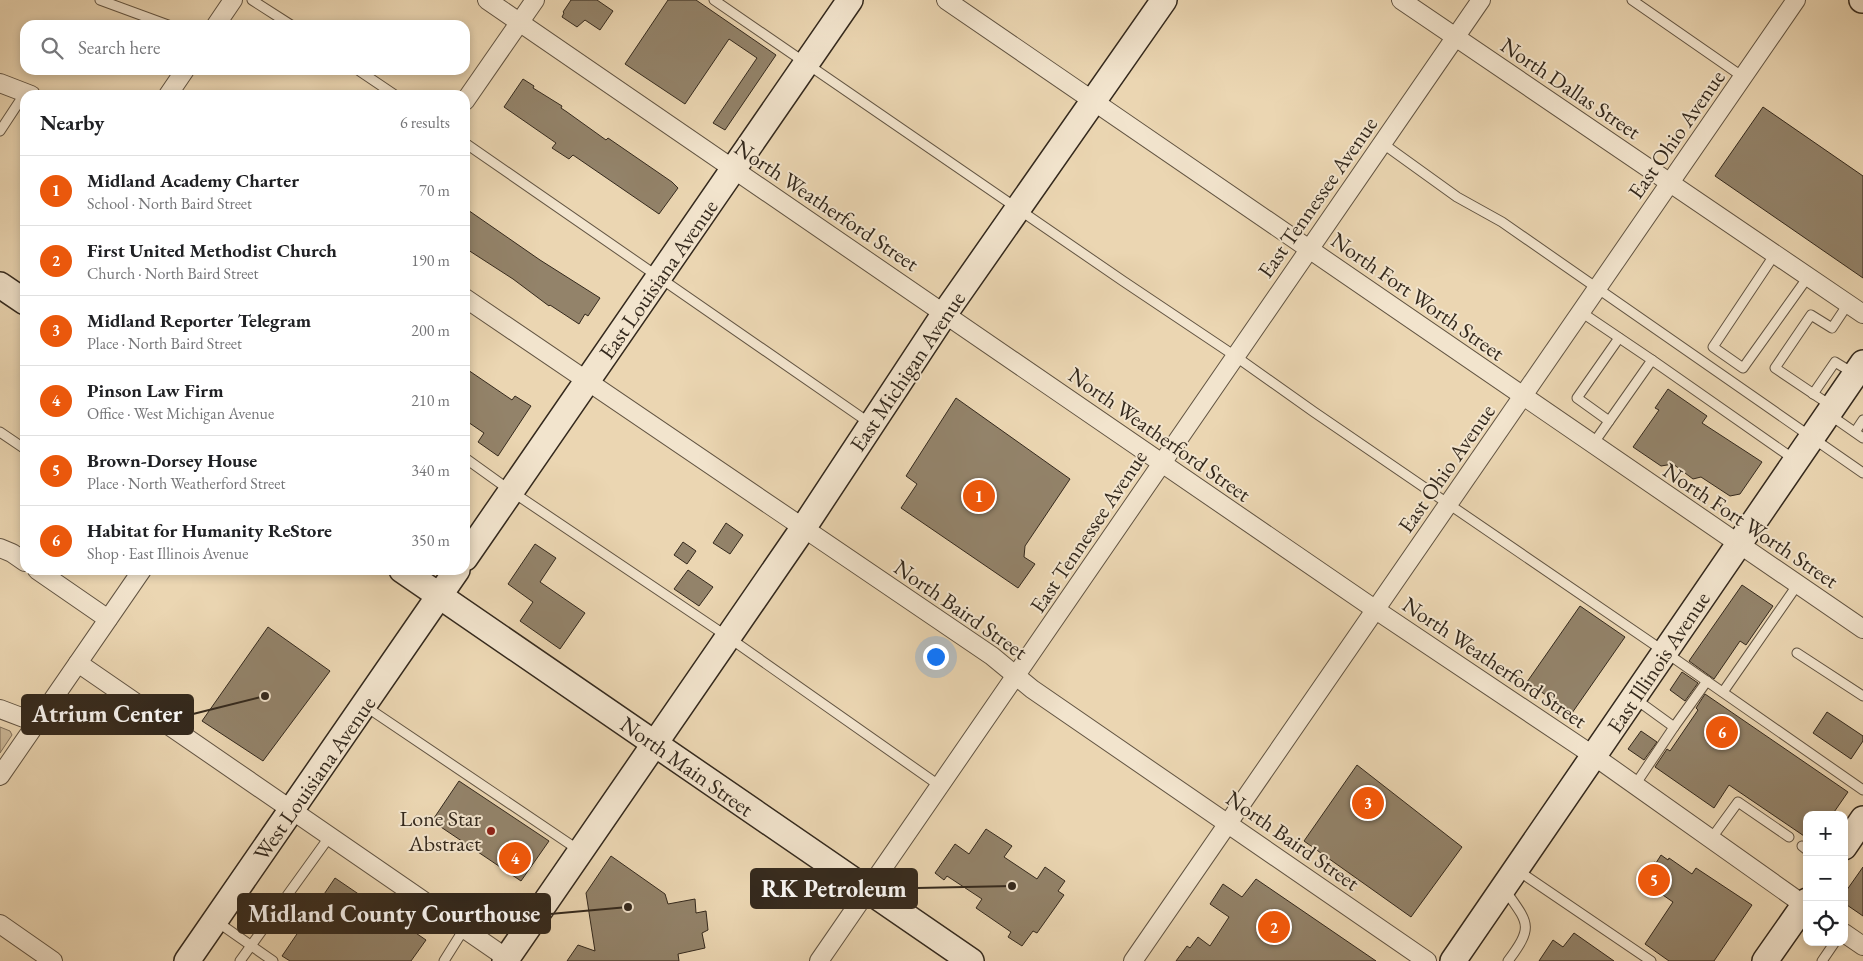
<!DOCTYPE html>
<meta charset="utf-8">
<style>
body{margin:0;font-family:"EB Garamond",serif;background:#f2f2f2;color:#202124}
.controls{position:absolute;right:15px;bottom:15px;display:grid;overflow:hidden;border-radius:10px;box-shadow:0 2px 8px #0003}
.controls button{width:45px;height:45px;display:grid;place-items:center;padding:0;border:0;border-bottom:1px solid #e0e0e0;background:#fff;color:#202124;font:25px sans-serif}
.you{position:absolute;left:935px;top:656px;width:18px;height:18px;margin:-12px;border:4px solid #fff;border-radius:50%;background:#1a73e8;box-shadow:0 0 0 8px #1a73e833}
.badge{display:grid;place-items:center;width:32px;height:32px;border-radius:50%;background:#ea580c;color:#fff;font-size:16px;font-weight:700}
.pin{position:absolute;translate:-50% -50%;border:2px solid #fff;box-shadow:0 1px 5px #0006}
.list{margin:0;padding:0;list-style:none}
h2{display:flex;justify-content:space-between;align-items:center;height:65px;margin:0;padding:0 20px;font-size:21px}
h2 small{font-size:16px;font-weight:400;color:#757577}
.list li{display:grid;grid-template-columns:32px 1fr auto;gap:15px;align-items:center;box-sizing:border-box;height:70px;padding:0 20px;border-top:1px solid #e0e0e0}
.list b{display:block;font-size:19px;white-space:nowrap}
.list p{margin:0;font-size:16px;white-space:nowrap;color:#757577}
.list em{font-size:16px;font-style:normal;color:#757577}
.icon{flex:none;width:28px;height:28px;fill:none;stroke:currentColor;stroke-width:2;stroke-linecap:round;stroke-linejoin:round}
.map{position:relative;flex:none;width:1863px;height:961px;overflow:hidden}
.search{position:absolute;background:#fff;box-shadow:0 2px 8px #0003;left:20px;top:20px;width:450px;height:55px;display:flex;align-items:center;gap:12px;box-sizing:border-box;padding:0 18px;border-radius:15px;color:#757577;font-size:19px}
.panel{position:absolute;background:#fff;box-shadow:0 2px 8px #0003;left:20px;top:90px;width:450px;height:485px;border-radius:15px}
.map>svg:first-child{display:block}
.green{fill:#ccb999;stroke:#80715b}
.building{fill:#93836a;stroke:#34291d}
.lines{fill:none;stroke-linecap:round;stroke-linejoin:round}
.lane-casing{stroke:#625442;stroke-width:11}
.street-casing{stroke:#625442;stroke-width:20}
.secondary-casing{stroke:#34291d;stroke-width:28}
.lane{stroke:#f2e4cd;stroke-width:9}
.street{stroke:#f2e4cd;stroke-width:18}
.secondary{stroke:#f2e4cd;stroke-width:25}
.poi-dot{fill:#8f2418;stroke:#f2e4cd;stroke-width:2}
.labels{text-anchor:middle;stroke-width:4;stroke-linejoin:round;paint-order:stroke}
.street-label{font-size:22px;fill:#34291d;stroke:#f2e4cd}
.poi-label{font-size:22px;fill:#34291d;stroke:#f2e4cd;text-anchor:end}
.leader{fill:none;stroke:#34291d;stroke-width:2}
.callout-dot{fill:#34291d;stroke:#f2e4cd;stroke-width:2}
.callout{fill:#34291d;stroke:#34291d;stroke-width:2}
.callout-label{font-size:24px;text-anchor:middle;font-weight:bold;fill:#fff}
</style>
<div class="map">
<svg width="1863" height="961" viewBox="0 0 1863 961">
<rect width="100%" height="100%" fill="#ebd6b2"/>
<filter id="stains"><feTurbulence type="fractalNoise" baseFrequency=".004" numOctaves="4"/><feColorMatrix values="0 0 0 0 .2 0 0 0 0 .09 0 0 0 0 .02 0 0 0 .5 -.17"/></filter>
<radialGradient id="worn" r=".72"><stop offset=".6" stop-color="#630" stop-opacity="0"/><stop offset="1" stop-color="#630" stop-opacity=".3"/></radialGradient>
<!-- green -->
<path class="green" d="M0 727 10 731 12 735 0 753Z"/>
<!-- building -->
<g class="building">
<path d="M571 0H597L613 11 600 30 585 20 577 27 562 17 564 13 563 12Z"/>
<path d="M668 0H696L776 55 725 130 713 123 757 58 729 39 685 104 625 64Z"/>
<path d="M523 79 534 86 533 88 562 106 561 108 567 112 606 140 608 138 672 182 678 188 659 214 573 155 569 159 552 148 556 143 504 107Z"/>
<path d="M1763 107 1863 176V278L1715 176Z"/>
<path d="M465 208 540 260 600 298 588 316 585 314 579 324 550 305 549 306 513 279 465 248Z"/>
<path d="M465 368 512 400 515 396 531 406 498 456 478 442 484 433 465 420Z"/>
<path d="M1668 389 1707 416 1702 423 1762 462 1740 494 1730 496 1701 477 1693 479 1673 464 1661 466 1633 447 1659 410 1655 408Z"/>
<path d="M956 398 1070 479 1025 546 1024 557 1035 564 1018 588 901 508 917 484 906 476Z"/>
<path d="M726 523 743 535 730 554 713 543Z"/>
<path d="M683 542 696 551 687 564 674 555Z"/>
<path d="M535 544 556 558 540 582 585 613 560 649 520 621 533 602 508 584Z"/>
<path d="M688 570 713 587 699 606 674 589Z"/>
<path d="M1742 585 1773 606 1746 645 1740 641 1714 679 1689 661Z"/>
<path d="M1580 606 1625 637 1572 713 1527 682Z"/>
<path d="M268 627 330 671 263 761 202 721Z"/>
<path d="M1682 672 1698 683 1685 701 1670 690Z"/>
<path d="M1705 694 1848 792 1832 815H1807V838L1729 785 1714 808 1655 767 1667 749 1670 751 1698 710 1696 708Z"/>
<path d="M1827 712 1863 736V741L1851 759 1813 733Z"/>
<path d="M1641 731 1657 742 1644 760 1628 749Z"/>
<path d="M1357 765 1462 847 1411 917 1304 841Z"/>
<path d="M459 781 549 841 521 881 432 821Z"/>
<path d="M986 829 1012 846 1004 857 1037 879 1045 867 1065 881 1058 891 1064 895 1037 933 1033 931 1022 946 1008 937 1011 932 976 908 982 899 947 876 944 880 935 873 955 844 969 854Z"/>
<path d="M1661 855 1668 860 1669 858 1692 874 1696 868 1752 905 1714 961H1669L1645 944 1673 902 1641 880 1654 862 1656 863Z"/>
<path d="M611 856 665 894 668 904 695 899 696 913 706 911 708 930 702 933 705 948 678 954 679 961H567L578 945 595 951 586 893Z"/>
<path d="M1863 867V916L1844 903V894Z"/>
<path d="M335 878 426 940 411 961H290L282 956Z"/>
<path d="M1256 879 1376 961H1176L1187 946 1190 948 1198 937 1210 946 1229 917 1210 904 1223 884 1242 897Z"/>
<path d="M1574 933 1614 961H1539L1553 940 1563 947Z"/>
</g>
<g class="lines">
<!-- lane casing -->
<g class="lane-casing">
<g id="lane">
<path d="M100 0 168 25"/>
<path d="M252 0 291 25"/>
<path d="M714 0 1123 281 1235 356 1314 412 1665 652 1863 790"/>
<path d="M1632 0 1743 77"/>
<path d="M358 70 395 95"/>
<path d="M0 131 25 93"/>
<path d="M465 143 871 424"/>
<path d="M1382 143 1457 197 1502 222 1863 473"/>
<path d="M1775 254 1713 347 1743 368 1808 277"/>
<path d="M1581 312 1652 360 1593 444"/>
<path d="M1652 360 1795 460"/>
<path d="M1813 394 1835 362 1853 373"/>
<path d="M1833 407 1775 368 1811 315 1832 328 1848 304"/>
<path d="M1830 415 1863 438"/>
<path d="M1609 421 1577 398 1619 338"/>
<path d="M0 432 25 449"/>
<path d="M1855 432 1863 420"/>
<path d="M465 458 511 491 728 637 940 786"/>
<path d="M1797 653 1863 696"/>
<path d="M1723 692 1798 584"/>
<path d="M1634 698 1674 727 1635 785"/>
<path d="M365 706 580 851"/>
<path d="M1674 727 1707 681"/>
<path d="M1711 839 1738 802 1789 837"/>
<path d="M1802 846 1807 850"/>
<path d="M1517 870 1651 961"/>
<path d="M1505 890C1529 924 1534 926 1508 961"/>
<path d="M216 921 273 961"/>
<path d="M240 961 330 836"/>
<path d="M444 961 464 929"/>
<path d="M1822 961 1835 942"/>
</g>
</g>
<!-- street casing -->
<g class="street-casing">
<g id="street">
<path d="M487 0 1376 610 1594 756 1807 907"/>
<path d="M946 0 1863 629"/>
<path d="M1401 0 1863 314"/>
<path d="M216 25 233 0"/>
<path d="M0 83 31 95"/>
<path d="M168 95 185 70"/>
<path d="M465 101 535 0"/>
<path d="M465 298 992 656 1032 689 1427 961"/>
<path d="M0 548 12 553 25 562"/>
<path d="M37 570 108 619"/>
<path d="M78 663 511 961"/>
<path d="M0 709 37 723"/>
<path d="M0 776 142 570"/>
<path d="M0 924 53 961"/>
<path d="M1844 933 1863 946"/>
<path d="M819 961 1481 0"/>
<path d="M1133 961 1796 0"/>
</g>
</g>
<!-- secondary casing -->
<g class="secondary-casing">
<g id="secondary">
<path d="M1862 0H1863"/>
<path d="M0 285 25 302"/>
<path d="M465 558 850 0"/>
<path d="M402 570 971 961"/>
<path d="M1844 847 1863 819"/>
<path d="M187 961 457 570"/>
<path d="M505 961 804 527 945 313 1164 0"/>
<path d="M1453 961 1863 363"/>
<path d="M1765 961 1807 901"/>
</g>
</g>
<!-- lane -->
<use href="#lane" class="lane"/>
<!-- street -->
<use href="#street" class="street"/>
<!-- secondary -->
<use href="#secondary" class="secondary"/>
</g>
<!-- markers -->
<circle class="poi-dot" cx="491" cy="831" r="5"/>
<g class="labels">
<!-- street labels -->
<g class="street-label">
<text transform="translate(1571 88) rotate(34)" y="8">North Dallas Street</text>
<text transform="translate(1676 134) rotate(-55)" y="8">East Ohio Avenue</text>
<text transform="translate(1317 197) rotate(-55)" y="8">East Tennessee Avenue</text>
<text transform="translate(827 205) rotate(34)" y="8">North Weatherford Street</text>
<text transform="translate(658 279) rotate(-55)" y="8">East Louisiana Avenue</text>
<text transform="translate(1418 296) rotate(35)" y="8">North Fort Worth Street</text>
<text transform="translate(907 371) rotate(-56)" y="8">East Michigan Avenue</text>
<text transform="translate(1160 434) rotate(35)" y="8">North Weatherford Street</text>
<text transform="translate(1446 468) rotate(-55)" y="8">East Ohio Avenue</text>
<text transform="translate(1751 525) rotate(34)" y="8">North Fort Worth Street</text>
<text transform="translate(1088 531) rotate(-56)" y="8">East Tennessee Avenue</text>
<text transform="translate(961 609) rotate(35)" y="8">North Baird Street</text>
<text transform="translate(1495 662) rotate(34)" y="8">North Weatherford Street</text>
<text transform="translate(1658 662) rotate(-56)" y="8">East Illinois Avenue</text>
<text transform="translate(687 766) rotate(35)" y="8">North Main Street</text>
<text transform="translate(314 778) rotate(-55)" y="8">West Louisiana Avenue</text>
<text transform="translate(1293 840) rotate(35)" y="8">North Baird Street</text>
</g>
<!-- poi labels -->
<g class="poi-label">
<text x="481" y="826">Lone Star<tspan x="481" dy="25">Abstract</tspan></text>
</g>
</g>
<!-- callouts -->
<path class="leader" d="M265 696L193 714M1012 886L917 888M628 907L550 914"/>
<g class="callout-dot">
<circle cx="265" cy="696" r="5"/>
<circle cx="1012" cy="886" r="5"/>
<circle cx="628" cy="907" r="5"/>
</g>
<g class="callout">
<rect x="22" y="695" width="171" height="39" rx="5"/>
<rect x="751" y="869" width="166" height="39" rx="5"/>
<rect x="238" y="894" width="312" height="39" rx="5"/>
</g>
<g class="callout-label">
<text x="107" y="722">Atrium Center</text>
<text x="834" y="897">RK Petroleum</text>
<text x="394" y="922">Midland County Courthouse</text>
</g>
<rect width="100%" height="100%" filter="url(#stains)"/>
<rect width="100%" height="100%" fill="url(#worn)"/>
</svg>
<div class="controls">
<button>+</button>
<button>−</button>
<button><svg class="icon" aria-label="locate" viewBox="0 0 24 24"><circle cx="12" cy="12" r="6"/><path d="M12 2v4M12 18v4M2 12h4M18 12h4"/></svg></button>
</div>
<div class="you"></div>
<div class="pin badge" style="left:979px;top:496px">1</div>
<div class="pin badge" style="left:1274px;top:927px">2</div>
<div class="pin badge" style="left:1368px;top:803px">3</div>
<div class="pin badge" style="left:515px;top:858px">4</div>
<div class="pin badge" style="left:1654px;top:880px">5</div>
<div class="pin badge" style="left:1722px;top:732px">6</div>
<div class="search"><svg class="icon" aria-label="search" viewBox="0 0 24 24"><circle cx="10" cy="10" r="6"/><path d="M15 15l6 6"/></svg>Search here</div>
<section class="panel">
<h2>Nearby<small>6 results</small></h2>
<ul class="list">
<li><span class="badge">1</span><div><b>Midland Academy Charter</b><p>School · North Baird Street</p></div><em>70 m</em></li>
<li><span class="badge">2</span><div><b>First United Methodist Church</b><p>Church · North Baird Street</p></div><em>190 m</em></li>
<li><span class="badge">3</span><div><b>Midland Reporter Telegram</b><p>Place · North Baird Street</p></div><em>200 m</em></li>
<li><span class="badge">4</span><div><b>Pinson Law Firm</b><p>Office · West Michigan Avenue</p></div><em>210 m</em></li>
<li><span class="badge">5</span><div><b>Brown-Dorsey House</b><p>Place · North Weatherford Street</p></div><em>340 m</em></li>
<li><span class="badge">6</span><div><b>Habitat for Humanity ReStore</b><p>Shop · East Illinois Avenue</p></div><em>350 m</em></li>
</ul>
</section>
</div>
